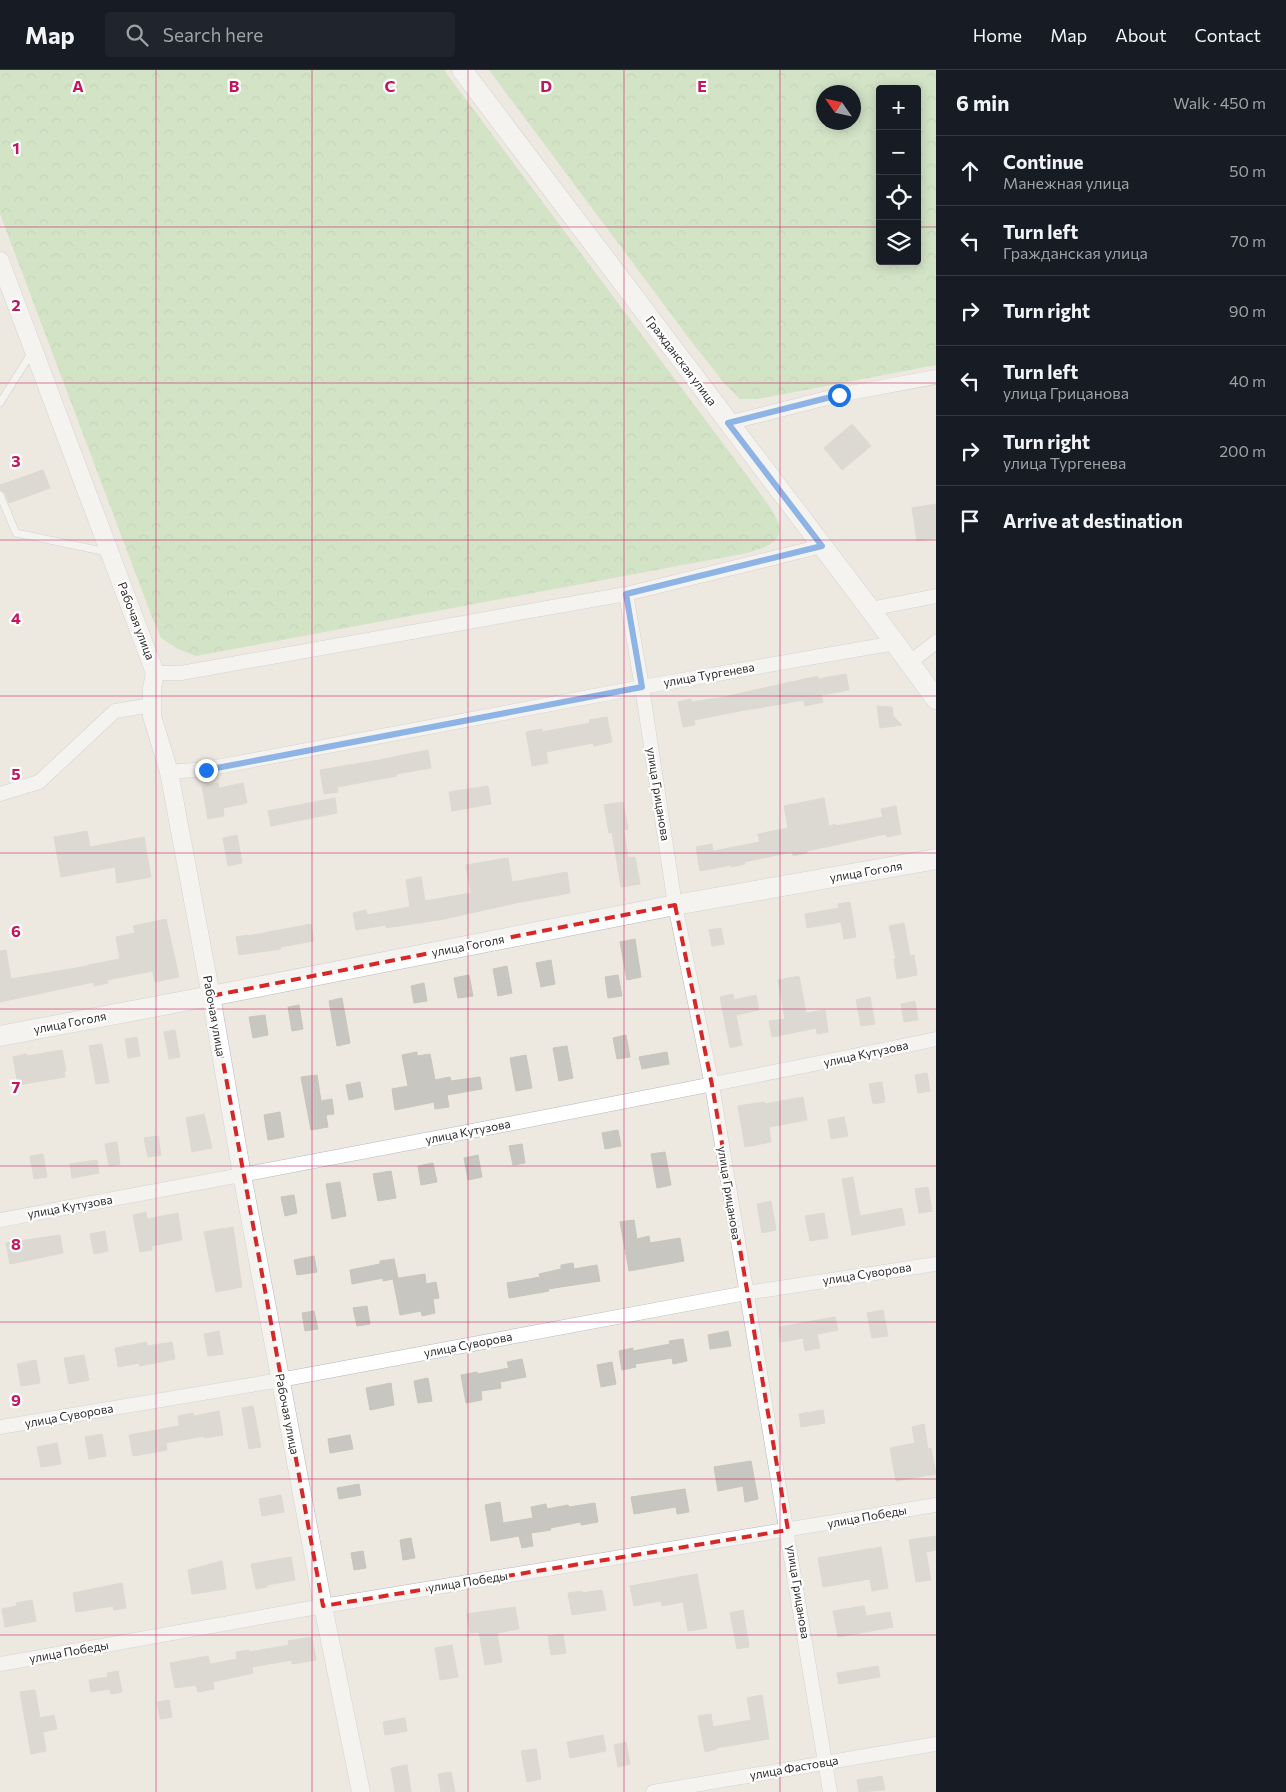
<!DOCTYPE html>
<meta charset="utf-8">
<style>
body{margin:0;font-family:Commissioner,sans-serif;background:#20242c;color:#f1f3f6}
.controls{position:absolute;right:15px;top:15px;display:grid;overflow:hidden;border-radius:5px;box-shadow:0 2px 12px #0003}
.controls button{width:45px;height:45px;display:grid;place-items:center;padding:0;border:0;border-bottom:1px solid #363941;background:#171b24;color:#f1f3f6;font:25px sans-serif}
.compass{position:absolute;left:816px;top:15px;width:45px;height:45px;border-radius:50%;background:#171b24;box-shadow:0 2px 12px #0003;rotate:304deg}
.stop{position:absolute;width:15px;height:15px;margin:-11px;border:4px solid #1a73e8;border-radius:50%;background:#fff}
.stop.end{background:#1a73e8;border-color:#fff;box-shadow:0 1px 5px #0008}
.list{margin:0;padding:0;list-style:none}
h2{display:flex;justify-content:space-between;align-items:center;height:65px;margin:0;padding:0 20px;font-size:21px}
h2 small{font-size:16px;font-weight:400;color:#9ea1a6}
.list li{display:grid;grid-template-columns:32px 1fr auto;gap:15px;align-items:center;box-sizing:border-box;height:70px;padding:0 20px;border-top:1px solid #363941}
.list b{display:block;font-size:19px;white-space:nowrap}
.list p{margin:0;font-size:16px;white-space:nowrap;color:#9ea1a6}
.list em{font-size:16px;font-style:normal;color:#9ea1a6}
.icon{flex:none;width:28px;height:28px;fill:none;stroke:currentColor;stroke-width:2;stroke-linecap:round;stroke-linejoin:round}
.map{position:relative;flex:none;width:936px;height:1722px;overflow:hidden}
header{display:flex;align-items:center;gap:30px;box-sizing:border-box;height:70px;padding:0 25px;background:#171b24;border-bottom:1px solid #363941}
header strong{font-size:24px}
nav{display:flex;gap:28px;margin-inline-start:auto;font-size:18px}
.search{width:350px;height:45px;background:#20242c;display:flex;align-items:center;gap:12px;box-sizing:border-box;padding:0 18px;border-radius:5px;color:#9ea1a6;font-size:19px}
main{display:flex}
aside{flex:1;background:#171b24}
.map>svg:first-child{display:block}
.forest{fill:url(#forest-crowns);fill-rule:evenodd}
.building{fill:#c8c6c0;stroke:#c8c5bb}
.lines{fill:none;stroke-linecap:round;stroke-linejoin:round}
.service-casing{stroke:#b4b5bf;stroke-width:8}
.minor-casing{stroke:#b4b5bf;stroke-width:15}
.tertiary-casing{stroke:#b4b5bf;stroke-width:19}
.secondary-casing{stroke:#b4b5bf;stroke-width:21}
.service{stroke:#fff;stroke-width:7}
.minor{stroke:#fff;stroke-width:14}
.tertiary{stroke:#fff;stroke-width:18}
.secondary{stroke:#fff;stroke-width:20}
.route{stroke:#1a73e8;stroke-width:6}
.marked{fill:none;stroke:#d62828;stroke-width:4;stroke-dasharray:10 6;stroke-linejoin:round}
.grid{fill:none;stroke:#c2185b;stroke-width:1;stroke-opacity:0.55}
.labels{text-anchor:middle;stroke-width:4.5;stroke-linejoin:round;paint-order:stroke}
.street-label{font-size:12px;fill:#2d2d2d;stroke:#fff}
.grid-label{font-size:16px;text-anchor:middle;font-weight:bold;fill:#c2185b;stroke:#fff;stroke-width:4.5;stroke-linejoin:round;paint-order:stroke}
</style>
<header>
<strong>Map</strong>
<div class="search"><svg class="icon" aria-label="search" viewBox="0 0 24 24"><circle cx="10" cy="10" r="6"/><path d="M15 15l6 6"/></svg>Search here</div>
<nav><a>Home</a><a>Map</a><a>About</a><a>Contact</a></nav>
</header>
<main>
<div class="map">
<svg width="936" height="1722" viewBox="0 0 936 1722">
<defs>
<pattern id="forest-crowns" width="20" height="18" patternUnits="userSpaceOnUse" patternTransform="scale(1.25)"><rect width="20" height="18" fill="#b1dca4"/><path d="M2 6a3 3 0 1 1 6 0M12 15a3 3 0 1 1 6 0" fill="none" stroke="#99bd8e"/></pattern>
</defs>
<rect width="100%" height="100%" fill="#ede9e1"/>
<!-- forest -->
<g class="forest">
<path d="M0 0H444L760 423C768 436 790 458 773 472 766 478 755 480 747 483L196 586 178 579 161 568 152 547 0 144Z"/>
<path d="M489 0H936V295L758 329H740L725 314 694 275ZM880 19H917V191H880ZM824 22H854V52H824Z"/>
</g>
<!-- building -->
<g class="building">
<path d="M852 354 871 376 842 400 824 378Z"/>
<path d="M43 400 50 418 9 433 5 423 0 420V415Z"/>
<path d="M936 434V468L917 471 912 438Z"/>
<path d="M846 604 849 620 821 625 823 632 805 636 804 630 740 641 694 650 695 655 683 657 678 632 691 629V632L719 628 818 606V609Z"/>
<path d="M877 636 892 637 893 646 902 655 880 658Z"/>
<path d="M607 647 612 672 594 676 593 673 546 682 548 693 532 696 526 662 542 659V662L590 653 589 650Z"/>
<path d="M428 680 431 698 396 704 397 706 337 717 338 722 324 724 320 700 379 690Z"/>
<path d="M218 713 219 718 243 713 247 733 223 738 224 746 208 749 202 716Z"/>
<path d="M488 716 491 734 452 741 449 722Z"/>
<path d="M335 728 337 743 271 756 268 741Z"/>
<path d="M824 728 829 756 836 754V756L883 747 881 739 896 736 901 764 887 767 886 764 807 781V783L793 786 792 782 744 792 745 794 731 797V795L700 801 696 777 712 774 713 781 760 772 758 764 788 758 784 736Z"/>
<path d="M623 732 628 759 624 760 628 788 635 787 640 814 621 817 612 762 609 763 604 735Z"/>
<path d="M87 761 90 777 144 767 151 807 117 813 115 797 61 807 54 767Z"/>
<path d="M237 765 242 793 228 796 223 768Z"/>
<path d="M508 788 512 812 567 802 570 823 516 833 444 849 386 858V855L356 860 353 843 366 840 367 845 410 837 406 810 421 807 425 831 471 823 466 795Z"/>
<path d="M850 832 856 867 844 869 841 852 807 858 805 844 839 838 838 834Z"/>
<path d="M166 849 179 907 155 912 153 901 107 910 108 913 94 916V912L0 932V881L6 880 11 909 88 896V895L120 889 116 867 135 863 133 856Z"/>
<path d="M904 853 910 886 914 885 917 905 897 909 894 889H896L889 856Z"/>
<path d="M311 854 314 871 280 877 281 879 239 885 236 867 248 865V866Z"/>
<path d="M721 858 724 874 712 876 709 860Z"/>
<path d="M635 869 641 907 627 910 620 872Z"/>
<path d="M551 890 555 914 541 917 536 893Z"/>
<path d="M507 896 512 923 498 926 493 899Z"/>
<path d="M469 905 473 926 458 928 454 908Z"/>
<path d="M618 905 622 926 608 928 605 907Z"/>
<path d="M799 906 806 943 825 940 828 962 817 964 816 958 772 967 769 951 785 949 778 910Z"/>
<path d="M424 913 427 931 414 933 411 916Z"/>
<path d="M733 924 734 930 756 925 759 940 736 945 742 975 730 978 720 927Z"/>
<path d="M870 927 875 954 861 956 856 930Z"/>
<path d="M342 928 350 973 337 976 329 931Z"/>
<path d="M915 931 918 950 904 952 901 934Z"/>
<path d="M299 935 303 959 292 961 288 937Z"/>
<path d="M265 945 268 965 253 968 249 947Z"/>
<path d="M175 960 180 987 169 989 164 962Z"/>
<path d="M626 965 630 987 617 989 613 968Z"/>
<path d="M137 967 140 986 128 988 125 969Z"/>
<path d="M102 974 109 1012 96 1014 89 976Z"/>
<path d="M567 976 573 1008 559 1011 553 978Z"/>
<path d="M62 980 66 1001 64 1002 65 1007 18 1015 13 987 26 984 27 986Z"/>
<path d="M417 982V986L430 984 435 1010 450 1007 451 1011 480 1007 482 1019 447 1025 449 1037 435 1039 434 1032 395 1040 392 1019 408 1016 402 985Z"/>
<path d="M667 982 669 994 642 999 639 987Z"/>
<path d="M526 985 532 1018 516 1021 510 988Z"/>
<path d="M927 1003 930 1021 918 1023 915 1005Z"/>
<path d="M317 1005 321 1031 332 1029 334 1044 326 1045 328 1057 311 1060 301 1007Z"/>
<path d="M360 1012 363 1027 349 1030 346 1015Z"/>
<path d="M882 1012 885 1032 873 1034 869 1014Z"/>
<path d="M803 1027 807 1050 769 1057 771 1072 745 1077 738 1036 764 1032 765 1034Z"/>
<path d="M280 1042 284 1067 268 1070 264 1045Z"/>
<path d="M204 1044 212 1078 192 1082 186 1048Z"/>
<path d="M844 1047 848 1066 831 1069 828 1050Z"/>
<path d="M618 1060 621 1076 605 1079 602 1063Z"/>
<path d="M158 1066 161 1085 148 1087 144 1068Z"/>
<path d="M117 1072 120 1094 109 1096 105 1074Z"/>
<path d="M522 1074 525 1093 513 1095 509 1076Z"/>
<path d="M665 1082 671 1115 657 1118 651 1084Z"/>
<path d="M43 1084 47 1107 34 1109 30 1086Z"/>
<path d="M478 1085 482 1107 468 1110 464 1088Z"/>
<path d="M97 1090 99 1103 72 1108 70 1094Z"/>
<path d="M433 1093 437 1112 421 1115 418 1096Z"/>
<path d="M391 1101 396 1128 378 1131 373 1104Z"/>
<path d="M853 1107 860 1146 902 1138 905 1155 852 1165 842 1109Z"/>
<path d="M340 1112 346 1146 332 1149 326 1114Z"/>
<path d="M928 1117 932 1141 919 1143 915 1119Z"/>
<path d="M294 1125 297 1143 285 1146 281 1127Z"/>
<path d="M771 1131 776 1160 762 1163 757 1134Z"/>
<path d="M146 1142 147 1149 178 1143 182 1170 152 1176V1180L140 1182 133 1145Z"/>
<path d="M824 1143 828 1168 810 1171 805 1146Z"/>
<path d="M634 1150 637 1169 649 1166 650 1173 680 1168 684 1191 629 1201 620 1152Z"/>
<path d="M233 1157 242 1217 216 1222 204 1162Z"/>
<path d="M105 1161 108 1181 94 1184 90 1164Z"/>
<path d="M60 1165 63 1183 10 1194 6 1173Z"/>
<path d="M314 1186 317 1202 297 1205 294 1190Z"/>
<path d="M394 1189 398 1208 383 1211V1208L352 1214 350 1200 380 1194V1191Z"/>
<path d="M573 1193 574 1199 597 1195 600 1211 548 1219 549 1221 509 1228 507 1213 540 1207 539 1204 561 1199V1195Z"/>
<path d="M425 1204 426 1214 436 1212 439 1228 433 1229 435 1243 422 1246 421 1241 400 1245 393 1209Z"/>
<path d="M367 1236 370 1254 357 1256 353 1238Z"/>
<path d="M883 1240 888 1266 872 1268 867 1243Z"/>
<path d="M314 1241 318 1259 305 1261 302 1243Z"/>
<path d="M835 1247 838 1260 817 1264 820 1278 805 1281 803 1268 781 1272 779 1257Z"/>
<path d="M219 1261 223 1284 208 1286 204 1264Z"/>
<path d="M728 1261 731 1276 710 1279 708 1265Z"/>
<path d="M683 1269 687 1291 673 1294 672 1288 635 1294 636 1297 622 1300 619 1281 633 1278V1281L670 1274 669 1271Z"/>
<path d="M147 1272V1276L172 1272 175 1289 140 1296 139 1293 118 1297 115 1278Z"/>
<path d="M84 1285 89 1310 69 1314 64 1288Z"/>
<path d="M522 1289 526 1307 500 1312 501 1318 481 1321 482 1330 466 1333 461 1305 477 1302 478 1304 509 1298 507 1292Z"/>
<path d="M36 1290 40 1313 21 1316 17 1294Z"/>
<path d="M612 1292 616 1314 601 1317 597 1295Z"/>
<path d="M428 1308 432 1331 418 1333 414 1311Z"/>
<path d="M391 1313 394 1335 370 1340 366 1318Z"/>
<path d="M253 1336 261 1377 249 1379 242 1338Z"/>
<path d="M823 1340 825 1353 801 1357 799 1344Z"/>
<path d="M219 1341 223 1365 205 1368 204 1366 166 1373 167 1380 133 1386 129 1365 179 1356 178 1346 193 1343 194 1346Z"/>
<path d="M924 1354 928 1379 931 1378 936 1404 896 1411 890 1378 915 1373 912 1357Z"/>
<path d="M102 1364 106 1386 89 1389 85 1367Z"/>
<path d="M350 1365 353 1379 330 1383 328 1369Z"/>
<path d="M57 1373 61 1394 41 1397 37 1377Z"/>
<path d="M751 1391 758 1429 745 1432 743 1416 718 1421 714 1397Z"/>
<path d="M359 1414 361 1425 339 1429 337 1418Z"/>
<path d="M685 1419 689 1442 677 1444 676 1437 634 1444 631 1427Z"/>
<path d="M281 1425 284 1442 262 1446 259 1429Z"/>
<path d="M500 1432 503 1453 533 1448 531 1437 546 1434 547 1439 568 1435 569 1437 595 1433 598 1452 581 1455V1452L550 1458 551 1460 531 1463 533 1476 522 1478 519 1466 491 1471 485 1435Z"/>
<path d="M936 1466V1480L926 1482 931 1510 916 1512 909 1470Z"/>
<path d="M411 1468 415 1488 403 1490 400 1470Z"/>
<path d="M881 1477 888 1518 872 1521 870 1509 823 1517 818 1488Z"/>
<path d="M363 1481 366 1498 354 1500 351 1483Z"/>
<path d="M291 1487 295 1510 267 1515V1517L256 1519 251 1494Z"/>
<path d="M222 1491 226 1519 192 1524 188 1500Z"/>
<path d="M697 1504 707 1558 688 1561 683 1532 662 1536 661 1531 634 1536 630 1516Z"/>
<path d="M122 1513 126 1538 114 1540 113 1536 76 1542 73 1523Z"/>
<path d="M602 1520 606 1540 572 1545 568 1523 582 1521V1523Z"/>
<path d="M32 1530 36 1551 5 1557 2 1539 17 1536 16 1533Z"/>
<path d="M864 1536 866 1546 890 1542 893 1557 838 1567 833 1541Z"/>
<path d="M515 1537 519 1559 497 1563 502 1592 485 1595 479 1562 470 1563 467 1544Z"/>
<path d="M743 1540 749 1577 737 1579 730 1543Z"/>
<path d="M563 1564 566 1583 551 1585 548 1566Z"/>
<path d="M312 1567 316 1590 292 1594V1590L252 1597 253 1603 213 1612 214 1619 198 1622 196 1615 175 1618 170 1593 208 1586 210 1594 237 1589 236 1582 249 1580V1582L289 1575 288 1571Z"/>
<path d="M452 1575 458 1607 440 1610 435 1578Z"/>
<path d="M878 1596 880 1607 839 1614 837 1603Z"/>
<path d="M118 1601 122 1622 111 1624 110 1619 91 1622 89 1610 108 1607 107 1603Z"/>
<path d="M35 1620 40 1648 54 1645 57 1659 43 1662 46 1681 31 1684 20 1622Z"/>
<path d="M762 1625 769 1669 716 1678 717 1679 705 1682 698 1646 711 1644 713 1657 751 1650 747 1628Z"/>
<path d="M169 1630 172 1647 160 1649 157 1632Z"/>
<path d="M405 1648 407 1661 385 1665 383 1652Z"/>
<path d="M603 1665 606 1681 570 1688 567 1672Z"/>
<path d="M626 1672 630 1694 618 1697 614 1675Z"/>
<path d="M536 1679 541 1709 527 1712 521 1681Z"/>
<path d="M407 1695 411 1722H395L391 1698Z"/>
<path d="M451 1702 455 1722H441L438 1704Z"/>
<path d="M882 1706 885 1720 859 1722 857 1710Z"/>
</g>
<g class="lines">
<!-- service casing -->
<g class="service-casing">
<g id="service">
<path d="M0 333 32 282"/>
<path d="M0 425 16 463 107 482"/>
</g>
</g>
<!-- minor casing -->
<g class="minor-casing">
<g id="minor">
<path d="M728 353 839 325 936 307"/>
<path d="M626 524 642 617 675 835 712 1015 830 1722"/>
<path d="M870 539 936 526"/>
<path d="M909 593 936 572"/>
<path d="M155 603H181L626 524 822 476"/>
<path d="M169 702 206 699 642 617 895 573"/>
<path d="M0 724 39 712 115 641 152 635"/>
<path d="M0 1150C313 1092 625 1033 936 969"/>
<path d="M0 1357 280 1310 746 1223 936 1194"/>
<path d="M0 1594 323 1536 936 1435"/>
<path d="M653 1722 936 1674"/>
</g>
</g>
<!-- tertiary casing -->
<g class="tertiary-casing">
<path id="tertiary" d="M0 191 155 603 152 618V646L169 702 211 926 242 1105 323 1536 361 1722"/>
</g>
<!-- secondary casing -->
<g class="secondary-casing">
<g id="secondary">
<path d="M462 0 870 539 936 629"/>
<path d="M0 966 211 926 675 835 936 789"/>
</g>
</g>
<!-- service -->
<use href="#service" class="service"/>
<!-- minor -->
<use href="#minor" class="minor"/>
<!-- tertiary -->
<use href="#tertiary" class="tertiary"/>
<!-- secondary -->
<use href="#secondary" class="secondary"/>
</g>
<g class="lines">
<!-- route -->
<path class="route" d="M206 700 642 617 626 524 822 476 728 353 839 325"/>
</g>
<!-- marked area -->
<path d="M0 0H936V1722H0ZM675 835 712 1015 788 1460 323 1536 211 926Z" fill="#ede9e1" fill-opacity=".55" fill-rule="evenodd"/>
<path class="marked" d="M675 835 712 1015 788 1460 323 1536 211 926Z"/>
<!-- grid -->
<path class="grid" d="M156 0V1722M312 0V1722M468 0V1722M624 0V1722M780 0V1722M0 157H880M917 157H936M0 313H936M0 470H936M0 626H936M0 783H936M0 939H936M0 1096H936M0 1252H936M0 1409H936M0 1565H936"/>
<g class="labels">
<!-- street labels -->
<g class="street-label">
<text transform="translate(681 291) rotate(53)" y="4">Гражданская улица</text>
<text transform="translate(136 551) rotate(69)" y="4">Рабочая улица</text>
<text transform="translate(709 605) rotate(-10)" y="4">улица Тургенева</text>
<text transform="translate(658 724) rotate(81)" y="4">улица Грицанова</text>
<text transform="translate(866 802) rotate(-10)" y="4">улица Гоголя</text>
<text transform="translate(468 876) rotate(-11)" y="4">улица Гоголя</text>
<text transform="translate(214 946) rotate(80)" y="4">Рабочая улица</text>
<text transform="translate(70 953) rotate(-11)" y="4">улица Гоголя</text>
<text transform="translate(866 984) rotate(-12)" y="4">улица Кутузова</text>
<text transform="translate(468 1062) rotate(-11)" y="4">улица Кутузова</text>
<text transform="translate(729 1123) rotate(81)" y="4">улица Грицанова</text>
<text transform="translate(70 1137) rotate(-10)" y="4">улица Кутузова</text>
<text transform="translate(867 1204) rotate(-9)" y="4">улица Суворова</text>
<text transform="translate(468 1275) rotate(-11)" y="4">улица Суворова</text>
<text transform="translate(287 1344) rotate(79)" y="4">Рабочая улица</text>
<text transform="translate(69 1346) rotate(-10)" y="4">улица Суворова</text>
<text transform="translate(867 1447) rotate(-10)" y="4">улица Победы</text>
<text transform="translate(468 1512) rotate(-9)" y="4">улица Победы</text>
<text transform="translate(798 1522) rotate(81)" y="4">улица Грицанова</text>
<text transform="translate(69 1582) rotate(-10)" y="4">улица Победы</text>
<text transform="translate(794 1698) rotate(-10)" y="4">улица Фастовца</text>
</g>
</g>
<g class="grid-label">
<text x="78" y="22">A</text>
<text x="234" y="22">B</text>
<text x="390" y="22">C</text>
<text x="546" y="22">D</text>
<text x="702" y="22">E</text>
<text x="16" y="84">1</text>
<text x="16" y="241">2</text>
<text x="16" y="397">3</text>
<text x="16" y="554">4</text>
<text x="16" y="710">5</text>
<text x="16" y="867">6</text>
<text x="16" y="1023">7</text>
<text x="16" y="1180">8</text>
<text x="16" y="1336">9</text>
</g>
</svg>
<div class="controls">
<button>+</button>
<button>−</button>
<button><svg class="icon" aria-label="locate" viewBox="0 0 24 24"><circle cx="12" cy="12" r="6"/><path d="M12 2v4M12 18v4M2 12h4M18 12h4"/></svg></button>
<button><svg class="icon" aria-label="layers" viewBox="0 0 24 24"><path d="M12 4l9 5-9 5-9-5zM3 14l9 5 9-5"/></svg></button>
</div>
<svg class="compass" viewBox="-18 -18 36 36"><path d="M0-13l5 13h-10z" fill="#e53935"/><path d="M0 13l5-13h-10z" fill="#9ea1a6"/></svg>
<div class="stop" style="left:839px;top:325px"></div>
<div class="stop end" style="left:206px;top:700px"></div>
</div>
<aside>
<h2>6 min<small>Walk · 450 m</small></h2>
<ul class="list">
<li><svg class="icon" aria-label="ahead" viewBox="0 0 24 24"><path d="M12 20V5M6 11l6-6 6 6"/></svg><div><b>Continue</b><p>Манежная улица</p></div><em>50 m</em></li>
<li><svg class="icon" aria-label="left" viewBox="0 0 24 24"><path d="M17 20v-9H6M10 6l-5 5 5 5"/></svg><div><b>Turn left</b><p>Гражданская улица</p></div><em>70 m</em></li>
<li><svg class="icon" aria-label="right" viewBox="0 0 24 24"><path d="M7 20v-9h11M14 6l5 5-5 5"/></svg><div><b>Turn right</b></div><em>90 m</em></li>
<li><svg class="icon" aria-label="left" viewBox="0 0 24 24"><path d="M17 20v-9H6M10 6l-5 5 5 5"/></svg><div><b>Turn left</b><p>улица Грицанова</p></div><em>40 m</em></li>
<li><svg class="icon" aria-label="right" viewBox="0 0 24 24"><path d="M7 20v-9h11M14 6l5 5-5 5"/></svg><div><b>Turn right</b><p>улица Тургенева</p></div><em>200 m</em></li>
<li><svg class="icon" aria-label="arrive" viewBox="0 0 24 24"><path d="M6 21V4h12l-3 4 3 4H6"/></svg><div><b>Arrive at destination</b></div></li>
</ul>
</aside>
</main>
